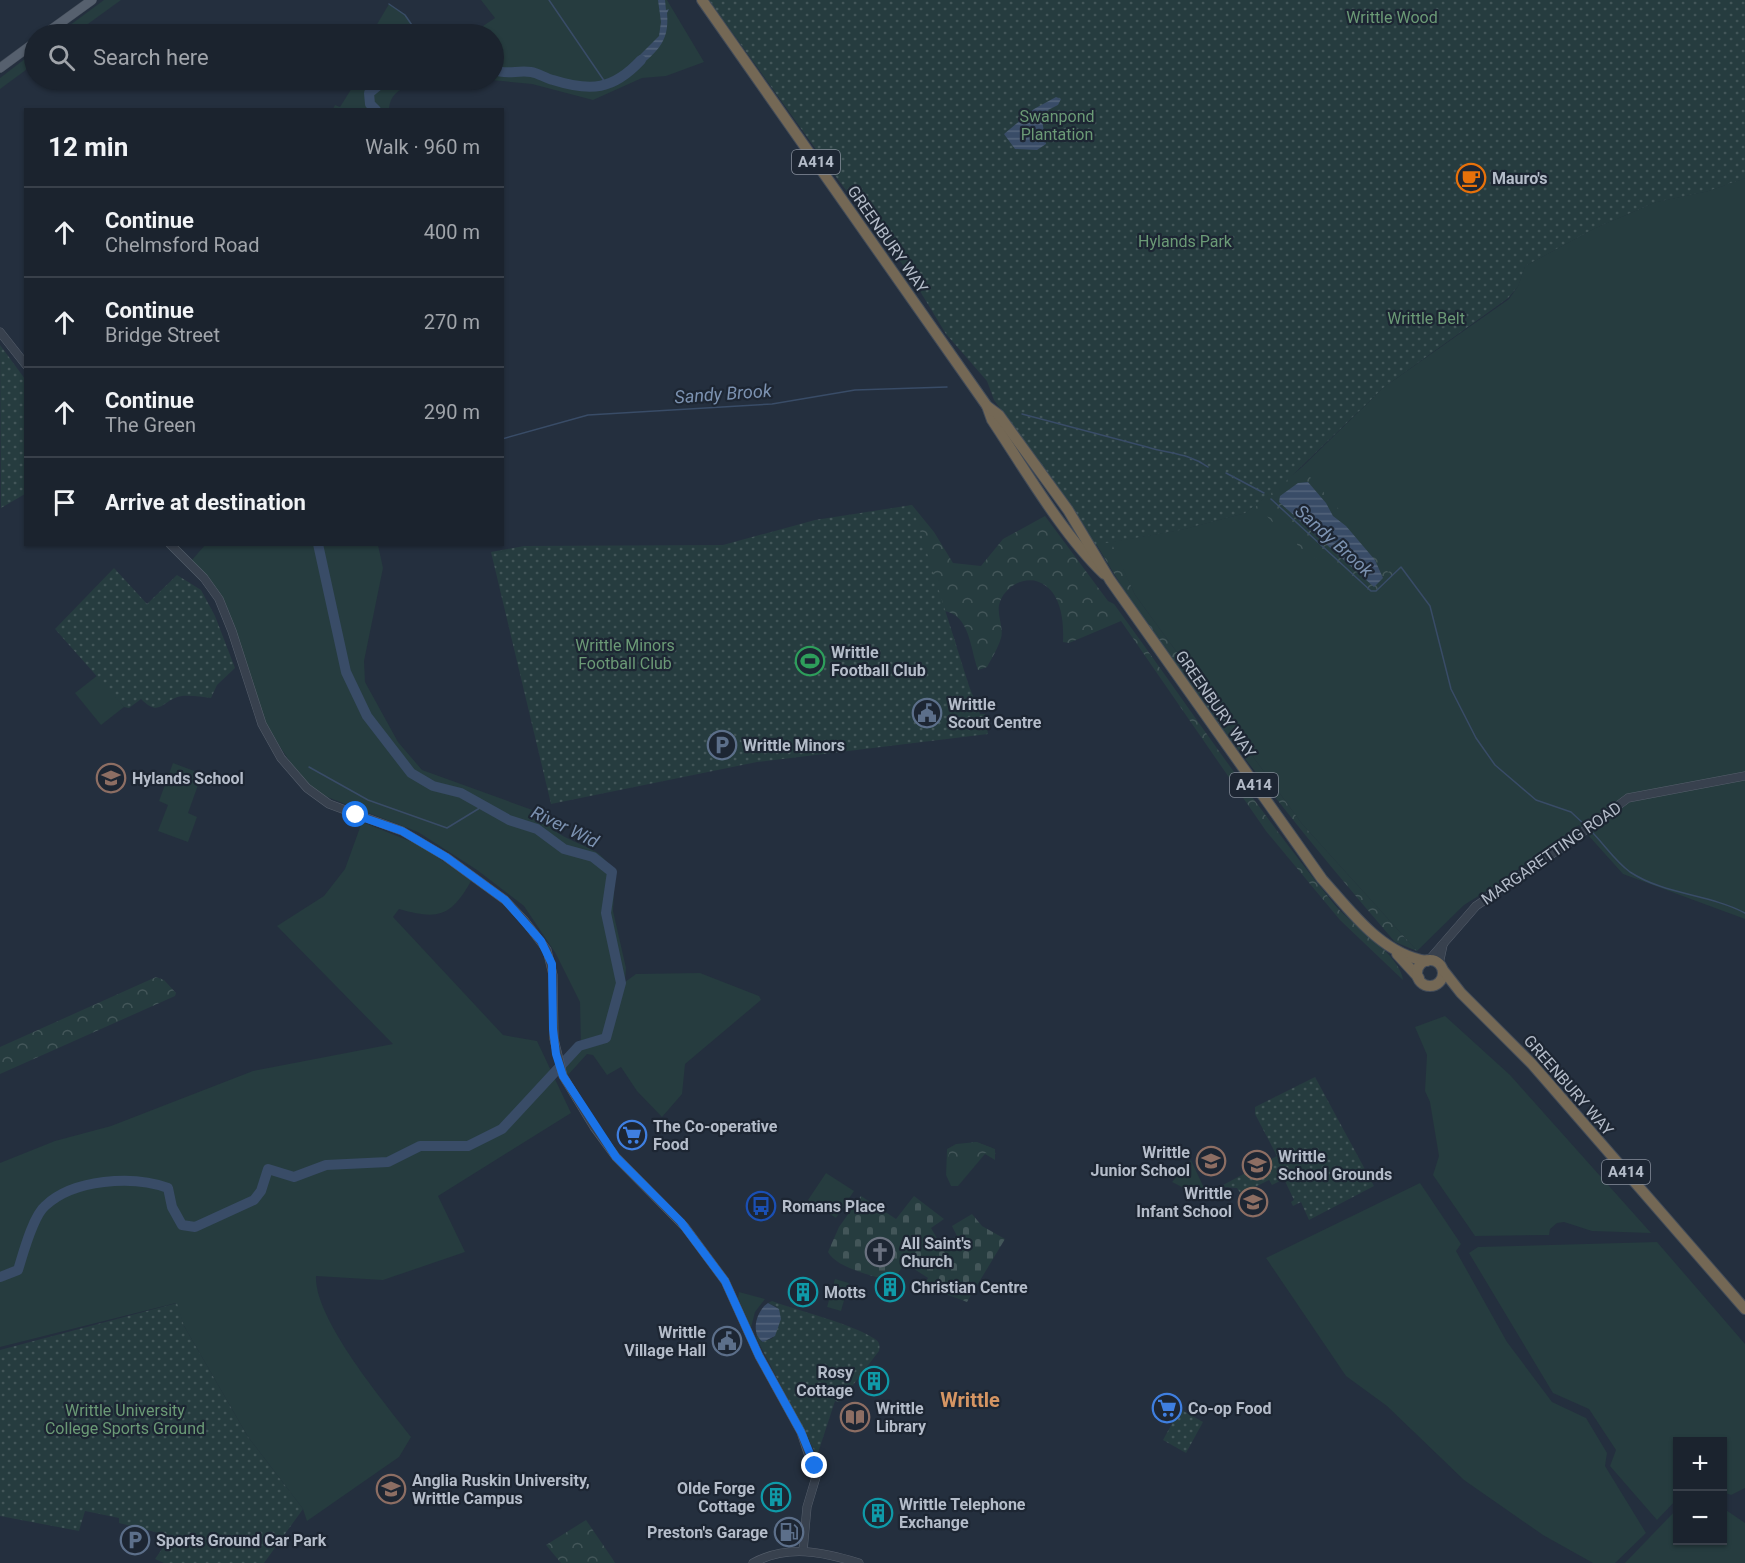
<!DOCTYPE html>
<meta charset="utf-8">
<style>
body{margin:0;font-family:Roboto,sans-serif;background:#242b36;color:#f1f3f6}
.controls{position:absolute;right:18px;bottom:18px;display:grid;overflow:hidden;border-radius:0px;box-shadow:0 2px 4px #0004}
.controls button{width:54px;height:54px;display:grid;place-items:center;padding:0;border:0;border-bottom:2px solid #39404a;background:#1b232e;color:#f1f3f6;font:30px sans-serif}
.stop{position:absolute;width:18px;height:18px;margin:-14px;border:4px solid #1a73e8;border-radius:50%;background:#fff}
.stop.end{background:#1a73e8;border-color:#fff;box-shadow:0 2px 6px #0008}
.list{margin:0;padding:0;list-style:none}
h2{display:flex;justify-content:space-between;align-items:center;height:78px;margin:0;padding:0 24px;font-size:26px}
h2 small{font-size:20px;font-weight:400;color:#a0a4aa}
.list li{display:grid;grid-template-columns:39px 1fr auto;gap:18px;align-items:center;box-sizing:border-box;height:90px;padding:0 24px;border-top:2px solid #39404a}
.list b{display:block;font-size:22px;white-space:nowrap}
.list p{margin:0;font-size:20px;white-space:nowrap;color:#a0a4aa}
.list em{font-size:20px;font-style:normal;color:#a0a4aa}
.icon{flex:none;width:33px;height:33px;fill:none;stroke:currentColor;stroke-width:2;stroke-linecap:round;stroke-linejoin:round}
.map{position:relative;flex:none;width:1745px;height:1563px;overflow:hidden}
.search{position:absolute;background:#1b232e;box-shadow:0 2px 4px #0004;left:24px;top:24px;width:480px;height:66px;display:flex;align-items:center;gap:15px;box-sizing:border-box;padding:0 21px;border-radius:33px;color:#a0a4aa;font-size:22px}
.panel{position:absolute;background:#1b232e;box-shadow:0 2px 4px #0004;left:24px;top:108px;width:480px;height:438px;border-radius:0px}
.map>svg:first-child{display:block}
.green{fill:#263c3f}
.forest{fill:url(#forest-crowns)}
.cemetery{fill:url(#cemetery-stones)}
.park{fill:url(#park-dots)}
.water{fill:url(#water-rules)}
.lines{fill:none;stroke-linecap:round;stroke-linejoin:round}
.stream{stroke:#394c67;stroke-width:1.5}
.river{stroke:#394c67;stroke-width:10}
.minor-casing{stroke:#565f6c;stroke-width:9}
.major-casing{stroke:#414a57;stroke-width:10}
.highway-casing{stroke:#434c59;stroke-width:12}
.minor{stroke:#38414e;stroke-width:8}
.major{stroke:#56606e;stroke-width:9}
.highway{stroke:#746855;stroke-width:10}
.route{stroke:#1a73e8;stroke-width:8}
.labels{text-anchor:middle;stroke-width:4.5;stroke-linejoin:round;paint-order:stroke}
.shield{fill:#1d2633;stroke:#878f9c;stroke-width:1.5}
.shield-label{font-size:15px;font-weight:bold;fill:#b4bcc9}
.park-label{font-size:16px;fill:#6b9a76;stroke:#1d2633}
.poi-label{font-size:16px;font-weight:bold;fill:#b4bcc9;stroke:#1d2633;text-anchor:start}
.street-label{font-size:16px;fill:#b4bcc9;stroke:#1d2633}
.water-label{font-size:18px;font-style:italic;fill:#7c92b1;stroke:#1d2633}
.quarter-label{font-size:20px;font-weight:bold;fill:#d59563;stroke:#1d2633}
</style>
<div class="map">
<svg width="1745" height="1563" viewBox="0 0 1745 1563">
<defs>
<pattern id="forest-crowns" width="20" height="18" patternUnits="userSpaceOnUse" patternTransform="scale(1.5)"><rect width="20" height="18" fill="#263c3f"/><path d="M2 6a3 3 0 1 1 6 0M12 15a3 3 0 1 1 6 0" fill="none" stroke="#435659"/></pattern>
<pattern id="cemetery-stones" width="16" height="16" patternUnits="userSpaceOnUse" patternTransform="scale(1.5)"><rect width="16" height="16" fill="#263c3f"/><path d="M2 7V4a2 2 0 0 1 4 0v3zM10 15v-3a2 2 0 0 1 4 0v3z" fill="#435659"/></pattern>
<pattern id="park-dots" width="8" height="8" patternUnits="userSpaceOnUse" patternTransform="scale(1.5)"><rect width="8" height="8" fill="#263c3f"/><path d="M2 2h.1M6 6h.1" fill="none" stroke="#435659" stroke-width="1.8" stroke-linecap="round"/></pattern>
<pattern id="water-rules" width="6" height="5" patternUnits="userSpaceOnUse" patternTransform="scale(1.5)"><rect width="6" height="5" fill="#394c67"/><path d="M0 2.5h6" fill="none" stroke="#53647b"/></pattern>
</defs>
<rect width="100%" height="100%" fill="#242f3e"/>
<!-- green -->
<g class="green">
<path d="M104 0H121L74 34H58Z"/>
<path d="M481 0H667L704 62 666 76 642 78 593 100 532 84 491 80H494V34H471L495 18Z"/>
<path d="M389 4 405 14 419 34H378L373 31Z"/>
<path d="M34 52V64L0 89V78Z"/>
<path d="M357 80H444C423 82 391 83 389 109H333L335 105 340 107Z"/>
<path d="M1745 178V919L1623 874 1579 825 1501 882 1464 905 1417 951 1302 824 1135 595 1110 542 1180 530 1245 513 1302 467 1384 387 1509 299 1518 286 1525 266 1595 228 1656 202 1708 191Z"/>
<path d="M205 545H378L383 568 364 661 365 682 398 742 422 770 538 812C555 838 571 838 596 852 604 856 609 867 615 874L613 911 626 968 625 982 636 974 700 973 759 996 761 1000 685 1064 682 1094 662 1117 637 1091 621 1067 607 1075 593 1055 587 1054 567 1076 564 1066 581 1048 580 1002 556 954 524 906 477 870 418 832 322 795 300 777 267 727 225 602 192 560Z"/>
<path d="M98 675 124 707 101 725 75 693Z"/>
<path d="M173 763 202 774 188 813 197 817 188 842 158 831 168 805 159 801Z"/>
<path d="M362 822 422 846 471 881C451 917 438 920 399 909L393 917 503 1035 537 1041 571 1113 438 1196 465 1252 383 1280 316 1276C314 1319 384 1402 411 1437L399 1457 307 1521 303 1509 248 1437 184 1326 176 1303 0 1347V1163L55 1141 111 1126 253 1071 393 1044 277 926 324 896 345 869Z"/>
<path d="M1445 1016 1510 1075 1651 1233 1592 1231 1564 1222 1557 1223 1550 1229 1549 1235 1475 1236 1433 1175 1439 1156 1430 1102 1425 1091 1427 1055 1415 1027Z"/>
<path d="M976 1142 995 1149V1160L985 1154 958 1186H951L946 1175 947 1149 956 1144Z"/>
<path d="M1191 1160 1204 1188 1198 1195 1172 1182Z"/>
<path d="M826 1173 854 1191 836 1218 808 1200Z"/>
<path d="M1420 1183 1461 1244 1456 1251 1507 1342 1552 1402 1586 1418 1607 1453 1605 1466 1646 1533 1615 1563H1593L1543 1535 1464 1480 1387 1406 1346 1376 1266 1258Z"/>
<path d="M1657 1242 1745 1344V1488L1731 1495 1723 1492 1722 1442H1678L1677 1499 1657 1520 1610 1466 1616 1450 1589 1409 1553 1393 1469 1253 1478 1247Z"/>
<path d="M835 1279 849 1283 841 1311 827 1307Z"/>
<path d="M739 1292 765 1299 755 1312 751 1328 738 1298Z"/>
<path d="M1723 1508 1745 1523V1563H1625L1677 1509 1678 1540H1722Z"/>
</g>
<!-- forest -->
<g class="forest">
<path d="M1745 178 1708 191 1656 202 1595 228 1525 266 1518 286 1508 298 1384 387 1288 479 1302 468 1344 515 1388 572 1396 569 1400 577 1391 589 1376 599H1365L1359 595 1325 564 1299 547 1287 530 1275 525 1264 513 1253 509 1283 483 1245 513 1180 530 1111 542 1135 595 1302 824 1417 951 1395 942C1302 834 1213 722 1133 604 1113 574 1096 541 1075 512L1516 220Z"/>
<path d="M912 505 934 532 953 563 981 566 1003 539 1045 516 1108 601 1114 604C1187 704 1256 808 1334 904 1350 924 1401 955 1403 980L1340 920 1266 831 1121 621 1069 643 1063 642C1064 624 1062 598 1046 586 1029 572 1004 585 999 605 997 616 1004 628 1001 638 998 648 992 658 987 667L978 670C970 648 970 615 944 611L956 644 955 653 901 508Z"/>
<path d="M156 977 164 980 176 993 175 996 0 1074V1047Z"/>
<path d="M977 1142 992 1148 996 1154 985 1153 975 1161 967 1156 957 1167H951L948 1158 950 1148 957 1145Z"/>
<path d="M586 1520 612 1558 615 1563H561L546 1545Z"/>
</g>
<!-- cemetery -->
<path class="cemetery" d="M861 1196 896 1219 914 1196 944 1219 931 1228 941 1245 957 1236 952 1226 972 1214 982 1226 1005 1239 967 1302 924 1286 928 1278 905 1263 893 1281C876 1277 836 1268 828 1252L839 1227Z"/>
<!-- park -->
<g class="park">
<path d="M709 0H1745V178L1708 191 1656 202 1595 228 1525 266 1518 286 1508 298 1384 387 1286 481 1245 513 1180 530 1095 545 1083 523 994 400 987 381 946 334 909 273 830 169Z"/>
<path d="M0 345 25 379V494L1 508Z"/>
<path d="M912 505 969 686 980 714H985L988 734 757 762 551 804 491 552 524 546 723 545 815 520Z"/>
<path d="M114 568 147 604 177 575 201 590 215 616 235 668 217 685 211 698C202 697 191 695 182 696 162 699 161 719 141 699L129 708 124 707 55 629Z"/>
<path d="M1315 1077 1374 1186 1309 1220 1301 1202 1293 1206 1291 1202 1294 1200 1284 1179 1272 1185 1269 1180 1241 1194 1237 1188 1224 1187 1223 1185 1277 1156 1255 1114V1107Z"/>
<path d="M772 1301C799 1311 853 1324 875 1339 880 1342 880 1346 879 1351L840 1402 835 1401 817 1456 757 1339 756 1332 762 1342 773 1338 777 1307 768 1303Z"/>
<path d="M177 1303 184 1326 248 1437 303 1509 264 1563H164L155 1559 171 1536 119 1523V1518L85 1511 79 1531 0 1516V1350Z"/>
<path d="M1180 1409 1203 1422 1186 1453 1163 1440Z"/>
</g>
<!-- water -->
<g class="water">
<path d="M658 0H665L666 10 669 9 667 13C670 44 655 52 634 72L628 67 659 36 661 22Z"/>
<path d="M1056 97 1061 99 1058 105 1044 112 1042 120 1046 144 1037 150 1015 149 1004 134 1034 109Z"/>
<path d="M1308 482 1326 503 1333 516 1346 526 1375 560 1383 578 1374 587 1279 502 1280 496 1298 483Z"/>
<path d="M768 1303 779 1309 781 1319 775 1336 763 1342C750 1333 756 1311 768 1303Z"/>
</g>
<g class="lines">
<!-- stream -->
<g class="stream">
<path d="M549 0 607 85"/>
<path d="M389 4 405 15 418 34"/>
<path d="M1022 414C1063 425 1105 436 1147 447 1170 454 1188 453 1208 467"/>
<path d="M502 439 588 415 772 404 855 390 947 387"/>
<path d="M1226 473 1264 493"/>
<path d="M1271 499 1371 591H1376L1401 567 1430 606 1451 689 1476 738 1495 765 1536 800 1571 812 1585 825"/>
<path d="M309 767 368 800 447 828 483 806"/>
<path d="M1591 831C1604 844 1615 861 1630 872 1665 895 1709 894 1745 913"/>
</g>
<!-- river -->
<g class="river">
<path d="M494 70C506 75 518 70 531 72 538 73 545 78 553 80 591 92 613 90 641 60"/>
<path d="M376 110 370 104 369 93 385 80"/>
<path d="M0 1277 18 1270C23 1254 33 1216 45 1206 73 1179 133 1175 168 1188L172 1207 182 1225 195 1227 254 1200 261 1191 268 1169 294 1177 326 1165 388 1162 420 1146H468L502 1129 579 1046 606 1038 621 983 606 913 612 872 593 857 564 849 537 829 509 820 461 793 433 786 411 773 367 716 346 672 318 544"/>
</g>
<!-- minor casing -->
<g class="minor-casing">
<g id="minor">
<path d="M0 332 26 365"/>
<path d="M170 544 204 578 219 599 232 631 262 724 281 758 307 788 329 804 402 831 446 857 505 900 524 920 547 950 553 975 554 1039 563 1076 594 1127 616 1157 685 1227 725 1281 759 1356 801 1432 816 1477 807 1507 803 1551"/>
<path d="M1429 960 1476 906 1571 841 1628 798 1745 776"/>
<path d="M1439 964 1443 945"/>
<path d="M753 1563C788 1544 823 1552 859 1563"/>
</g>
</g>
<!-- major casing -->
<g class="major-casing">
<g id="major">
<path d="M45 34 92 0"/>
<path d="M0 68 34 43"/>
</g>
</g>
<!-- highway casing -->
<g class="highway-casing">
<g id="highway">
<path d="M702 0 987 406 992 420C1024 468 1063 535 1104 574"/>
<path d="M987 406 999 415 1068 510 1110 580 1322 879C1350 910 1382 955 1427 961"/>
<path d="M1397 954 1419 978"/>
<circle cx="1430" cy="973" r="13"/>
<path d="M1443 970 1461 993 1532 1064 1745 1309"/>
</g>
</g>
<!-- minor -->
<use href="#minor" class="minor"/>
<!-- major -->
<use href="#major" class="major"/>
<!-- highway -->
<use href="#highway" class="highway"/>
</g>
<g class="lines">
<!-- route -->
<path class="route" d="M356 815 402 831 446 857 505 900 541 941 552 964 553 1029 556 1054 563 1076 616 1157 681 1222 725 1281 759 1356 801 1432 815 1466"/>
</g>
<!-- icons -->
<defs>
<g id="cafe-ring" transform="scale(1.5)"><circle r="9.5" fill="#1d2633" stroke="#e8710a" stroke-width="1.5"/><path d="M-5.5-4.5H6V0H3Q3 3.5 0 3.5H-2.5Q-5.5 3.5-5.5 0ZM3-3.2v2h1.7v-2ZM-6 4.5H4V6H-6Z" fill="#e8710a"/></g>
<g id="stadium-ring" transform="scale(1.5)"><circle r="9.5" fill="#1d2633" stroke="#2e9e5b" stroke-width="1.5"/><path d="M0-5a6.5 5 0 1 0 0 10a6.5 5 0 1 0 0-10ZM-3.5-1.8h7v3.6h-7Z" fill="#2e9e5b"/></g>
<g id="civic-ring" transform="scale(1.5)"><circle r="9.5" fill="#1d2633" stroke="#5c6f8a" stroke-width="1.5"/><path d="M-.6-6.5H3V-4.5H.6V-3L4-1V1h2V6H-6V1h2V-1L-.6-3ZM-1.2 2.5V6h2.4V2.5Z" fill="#5c6f8a"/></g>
<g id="parking-ring" transform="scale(1.5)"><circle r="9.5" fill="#1d2633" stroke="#5c6f8a" stroke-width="1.5"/><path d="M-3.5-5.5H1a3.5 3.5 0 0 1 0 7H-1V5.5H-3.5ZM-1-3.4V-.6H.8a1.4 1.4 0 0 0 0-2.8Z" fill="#5c6f8a"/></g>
<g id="school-ring" transform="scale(1.5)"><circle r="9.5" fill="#1d2633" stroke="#8d6e63" stroke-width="1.5"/><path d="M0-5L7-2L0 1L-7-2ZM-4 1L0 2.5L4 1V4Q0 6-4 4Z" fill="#8d6e63"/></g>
<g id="supermarket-ring" transform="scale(1.5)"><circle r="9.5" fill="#1d2633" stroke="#3f7fe0" stroke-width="1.5"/><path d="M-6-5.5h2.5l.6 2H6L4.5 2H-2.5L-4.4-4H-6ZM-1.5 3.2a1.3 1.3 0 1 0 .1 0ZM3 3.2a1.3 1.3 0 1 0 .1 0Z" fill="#3f7fe0"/></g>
<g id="bus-ring" transform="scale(1.5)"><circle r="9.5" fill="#1d2633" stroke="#1a4fb4" stroke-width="1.5"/><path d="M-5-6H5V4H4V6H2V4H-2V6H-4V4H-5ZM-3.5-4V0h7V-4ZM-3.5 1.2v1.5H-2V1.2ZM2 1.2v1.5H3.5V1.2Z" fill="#1a4fb4"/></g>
<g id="church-ring" transform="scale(1.5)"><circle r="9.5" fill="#1d2633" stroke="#6b7280" stroke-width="1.5"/><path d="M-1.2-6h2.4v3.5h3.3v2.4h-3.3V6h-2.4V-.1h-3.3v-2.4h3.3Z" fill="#6b7280"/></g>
<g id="building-ring" transform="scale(1.5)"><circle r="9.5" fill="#1d2633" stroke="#0f9aa8" stroke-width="1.5"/><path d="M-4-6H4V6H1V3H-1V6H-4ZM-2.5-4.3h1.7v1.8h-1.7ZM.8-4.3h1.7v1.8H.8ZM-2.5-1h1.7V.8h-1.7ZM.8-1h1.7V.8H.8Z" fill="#0f9aa8"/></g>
<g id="library-ring" transform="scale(1.5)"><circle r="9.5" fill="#1d2633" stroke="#8d6e63" stroke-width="1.5"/><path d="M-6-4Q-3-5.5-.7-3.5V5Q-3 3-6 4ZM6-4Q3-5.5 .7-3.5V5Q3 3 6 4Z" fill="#8d6e63"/></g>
<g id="university-ring" transform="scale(1.5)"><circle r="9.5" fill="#1d2633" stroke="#8d6e63" stroke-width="1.5"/><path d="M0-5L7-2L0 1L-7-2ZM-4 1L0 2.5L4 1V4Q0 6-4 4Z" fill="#8d6e63"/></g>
<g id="fuel-ring" transform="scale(1.5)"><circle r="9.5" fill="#1d2633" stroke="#5c6f8a" stroke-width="1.5"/><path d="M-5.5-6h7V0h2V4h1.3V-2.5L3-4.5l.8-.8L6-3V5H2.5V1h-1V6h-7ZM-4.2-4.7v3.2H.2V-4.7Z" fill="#5c6f8a"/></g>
</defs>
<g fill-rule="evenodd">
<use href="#cafe-ring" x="1471" y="178"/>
<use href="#stadium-ring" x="810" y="661"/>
<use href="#civic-ring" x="927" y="713"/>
<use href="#parking-ring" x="722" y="745"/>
<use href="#school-ring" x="111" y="778"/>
<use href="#supermarket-ring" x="632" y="1135"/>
<use href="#school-ring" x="1211" y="1161"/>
<use href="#school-ring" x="1257" y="1165"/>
<use href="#school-ring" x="1253" y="1202"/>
<use href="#bus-ring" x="761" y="1206"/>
<use href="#church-ring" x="880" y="1252"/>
<use href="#building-ring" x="890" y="1287"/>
<use href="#building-ring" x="803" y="1292"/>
<use href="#civic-ring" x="727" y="1341"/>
<use href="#building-ring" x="874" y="1381"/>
<use href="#supermarket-ring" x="1167" y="1408"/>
<use href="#library-ring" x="855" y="1417"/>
<use href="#university-ring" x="391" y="1489"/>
<use href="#building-ring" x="776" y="1497"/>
<use href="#building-ring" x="878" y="1513"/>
<use href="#fuel-ring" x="789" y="1532"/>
<use href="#parking-ring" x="135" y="1540"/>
</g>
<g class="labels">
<!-- shield labels -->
<g class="shield">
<rect x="792" y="150" width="48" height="24" rx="4.5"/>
<rect x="1230" y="773" width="48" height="24" rx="4.5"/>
<rect x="1602" y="1160" width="48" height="24" rx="4.5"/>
</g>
<g class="shield-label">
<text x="816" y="167">A414</text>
<text x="1254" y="790">A414</text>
<text x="1626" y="1177">A414</text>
</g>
<!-- park labels -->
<g class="park-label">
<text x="1392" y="23">Writtle Wood</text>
<text x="1057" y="122">Swanpond<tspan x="1057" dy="18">Plantation</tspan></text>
<text x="1185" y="247">Hylands Park</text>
<text x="1426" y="324">Writtle Belt</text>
<text x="625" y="651">Writtle Minors<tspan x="625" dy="18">Football Club</tspan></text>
<text x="125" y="1416">Writtle University<tspan x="125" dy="18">College Sports Ground</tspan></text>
</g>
<!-- poi labels -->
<g class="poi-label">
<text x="1492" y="184">Mauro's</text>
<text x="831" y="658">Writtle<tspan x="831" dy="18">Football Club</tspan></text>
<text x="948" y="710">Writtle<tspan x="948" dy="18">Scout Centre</tspan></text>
<text x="743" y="751">Writtle Minors</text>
<text x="132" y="784">Hylands School</text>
<text x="653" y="1132">The Co-operative<tspan x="653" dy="18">Food</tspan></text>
<text x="1190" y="1158" text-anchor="end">Writtle<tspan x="1190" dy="18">Junior School</tspan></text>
<text x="1278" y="1162">Writtle<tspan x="1278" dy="18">School Grounds</tspan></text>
<text x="1232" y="1199" text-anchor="end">Writtle<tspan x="1232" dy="18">Infant School</tspan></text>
<text x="782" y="1212">Romans Place</text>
<text x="901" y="1249">All Saint's<tspan x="901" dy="18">Church</tspan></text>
<text x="911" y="1293">Christian Centre</text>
<text x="824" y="1298">Motts</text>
<text x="706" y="1338" text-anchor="end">Writtle<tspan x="706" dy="18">Village Hall</tspan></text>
<text x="853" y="1378" text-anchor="end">Rosy<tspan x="853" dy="18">Cottage</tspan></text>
<text x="876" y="1414">Writtle<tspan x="876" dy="18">Library</tspan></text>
<text x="1188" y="1414">Co-op Food</text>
<text x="412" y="1486">Anglia Ruskin University,<tspan x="412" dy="18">Writtle Campus</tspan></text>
<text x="755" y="1494" text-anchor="end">Olde Forge<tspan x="755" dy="18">Cottage</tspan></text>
<text x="899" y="1510">Writtle Telephone<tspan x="899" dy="18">Exchange</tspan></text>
<text x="768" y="1538" text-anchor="end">Preston's Garage</text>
<text x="156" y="1546">Sports Ground Car Park</text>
</g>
<!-- street labels -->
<g class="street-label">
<text transform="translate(888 239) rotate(55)" y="6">GREENBURY WAY</text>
<text transform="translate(1216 704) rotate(55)" y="6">GREENBURY WAY</text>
<text transform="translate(1551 853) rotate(-35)" y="6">MARGARETTING ROAD</text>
<text transform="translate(1569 1085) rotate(49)" y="6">GREENBURY WAY</text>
</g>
<!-- water labels -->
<g class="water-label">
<text transform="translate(723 394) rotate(-4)" y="6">Sandy Brook</text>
<text transform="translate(1334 541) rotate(42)" y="6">Sandy Brook</text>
<text transform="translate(565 827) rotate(26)" y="6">River Wid</text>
</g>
<!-- quarter labels -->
<g class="quarter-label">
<text x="970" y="1407">Writtle</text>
</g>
</g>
</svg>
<div class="controls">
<button>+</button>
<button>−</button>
</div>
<div class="stop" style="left:356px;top:815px"></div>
<div class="stop end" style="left:815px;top:1466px"></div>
<div class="search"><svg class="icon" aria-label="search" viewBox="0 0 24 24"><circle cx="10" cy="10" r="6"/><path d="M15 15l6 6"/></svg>Search here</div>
<section class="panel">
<h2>12 min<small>Walk · 960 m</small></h2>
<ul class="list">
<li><svg class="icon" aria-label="ahead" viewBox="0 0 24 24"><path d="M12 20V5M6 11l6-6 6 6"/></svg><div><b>Continue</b><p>Chelmsford Road</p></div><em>400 m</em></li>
<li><svg class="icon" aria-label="ahead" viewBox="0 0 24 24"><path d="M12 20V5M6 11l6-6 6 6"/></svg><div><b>Continue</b><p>Bridge Street</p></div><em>270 m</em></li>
<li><svg class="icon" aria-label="ahead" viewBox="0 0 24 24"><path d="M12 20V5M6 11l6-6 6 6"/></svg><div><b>Continue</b><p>The Green</p></div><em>290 m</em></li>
<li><svg class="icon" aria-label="arrive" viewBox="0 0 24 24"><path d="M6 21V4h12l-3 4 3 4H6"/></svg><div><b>Arrive at destination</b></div></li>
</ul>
</section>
</div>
